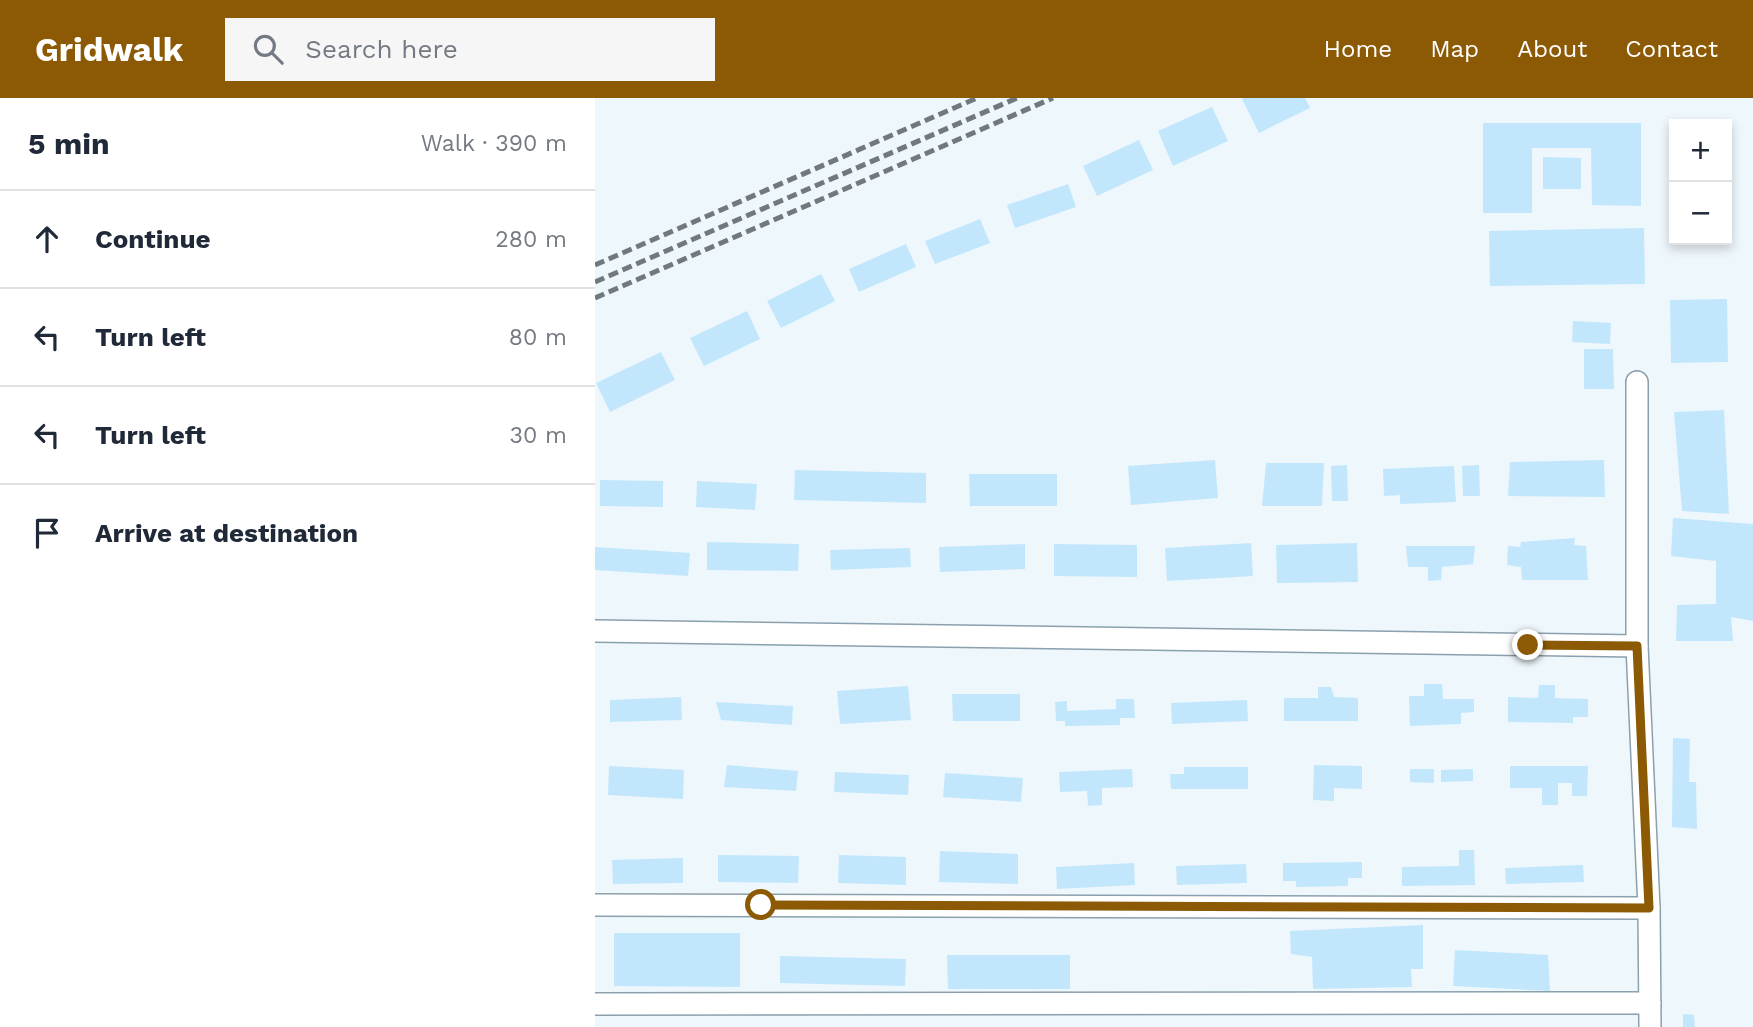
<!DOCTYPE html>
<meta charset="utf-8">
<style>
body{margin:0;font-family:"Work Sans",sans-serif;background:#f6f6f7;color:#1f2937}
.controls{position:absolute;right:21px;top:21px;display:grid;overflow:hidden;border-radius:0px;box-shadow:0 4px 10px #0003}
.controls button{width:63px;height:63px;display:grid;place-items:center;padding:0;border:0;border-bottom:2px solid #e0e1e3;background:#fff;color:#1f2937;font:35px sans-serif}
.stop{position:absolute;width:21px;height:21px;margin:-16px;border:5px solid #8c5a05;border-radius:50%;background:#fff}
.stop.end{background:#8c5a05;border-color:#fff;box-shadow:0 2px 7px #0008}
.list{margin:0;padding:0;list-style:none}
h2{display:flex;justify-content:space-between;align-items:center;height:91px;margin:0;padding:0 28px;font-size:30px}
h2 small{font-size:23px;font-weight:400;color:#747a83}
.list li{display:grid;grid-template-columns:46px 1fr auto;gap:21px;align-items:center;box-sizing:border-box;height:98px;padding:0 28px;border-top:2px solid #e0e1e3}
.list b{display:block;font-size:26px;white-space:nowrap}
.list em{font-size:23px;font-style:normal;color:#747a83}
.icon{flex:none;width:38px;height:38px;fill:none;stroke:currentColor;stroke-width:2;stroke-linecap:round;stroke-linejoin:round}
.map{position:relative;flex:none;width:1158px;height:929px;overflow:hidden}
header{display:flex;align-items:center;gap:42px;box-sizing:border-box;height:98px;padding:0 35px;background:#8c5a05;color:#fff}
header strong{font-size:33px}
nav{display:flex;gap:38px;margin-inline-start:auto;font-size:24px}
.search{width:490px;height:63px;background:#f6f6f7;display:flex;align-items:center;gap:18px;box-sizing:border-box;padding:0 24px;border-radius:0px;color:#747a83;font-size:26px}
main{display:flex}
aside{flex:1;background:#fff}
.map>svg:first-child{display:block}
.building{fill:#c2e7fd}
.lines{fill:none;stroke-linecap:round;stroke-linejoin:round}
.minor-casing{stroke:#8ba0ad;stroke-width:24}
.minor{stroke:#fff;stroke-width:21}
.rail{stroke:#71797e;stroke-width:5;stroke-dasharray:10 5;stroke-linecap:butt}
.route{stroke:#8c5a05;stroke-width:9}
</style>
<header>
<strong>Gridwalk</strong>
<div class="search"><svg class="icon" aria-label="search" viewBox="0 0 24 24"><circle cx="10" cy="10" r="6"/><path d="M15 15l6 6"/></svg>Search here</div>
<nav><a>Home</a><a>Map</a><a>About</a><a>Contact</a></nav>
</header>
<main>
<aside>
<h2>5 min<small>Walk · 390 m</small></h2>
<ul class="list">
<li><svg class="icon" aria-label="ahead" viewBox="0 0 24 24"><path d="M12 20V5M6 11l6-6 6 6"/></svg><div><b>Continue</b></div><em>280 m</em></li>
<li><svg class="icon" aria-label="left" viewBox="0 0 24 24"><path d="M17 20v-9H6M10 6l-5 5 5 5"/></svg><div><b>Turn left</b></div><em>80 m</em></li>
<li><svg class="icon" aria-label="left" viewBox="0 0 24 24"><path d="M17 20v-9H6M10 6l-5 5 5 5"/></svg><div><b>Turn left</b></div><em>30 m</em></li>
<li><svg class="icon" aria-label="arrive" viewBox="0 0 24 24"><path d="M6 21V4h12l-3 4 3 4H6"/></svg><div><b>Arrive at destination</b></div></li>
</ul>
</aside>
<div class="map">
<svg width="1158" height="929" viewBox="0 0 1158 929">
<rect width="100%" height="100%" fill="#eef7fc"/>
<!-- building -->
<g class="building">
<path d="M649 0H710L715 10 664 35 647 1Z"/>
<path d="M617 9 633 43 578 68 563 33Z"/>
<path d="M888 25H1046V108L997 107 996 50H937V115H888Z"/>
<path d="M544 42 558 72 502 98 488 68Z"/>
<path d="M948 59 986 60V91H948Z"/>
<path d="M473 86 481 109 420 130 412 107Z"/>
<path d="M385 121 395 145 340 166 330 143Z"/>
<path d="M1049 130 1050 186 895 188 894 133Z"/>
<path d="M311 146 321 169 264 194 254 171Z"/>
<path d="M226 176 240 203 186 230 172 203Z"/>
<path d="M1132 201 1133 264 1076 265 1075 202Z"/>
<path d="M152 213 165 241 109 268 95 240Z"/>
<path d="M978 223 1016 225 1015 246 977 244Z"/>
<path d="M989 251H1018L1019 291H989Z"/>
<path d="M66 254 80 282 15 314 1 285Z"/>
<path d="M1129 312 1134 416 1087 413 1079 314Z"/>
<path d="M620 362 623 400 536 407 533 368Z"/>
<path d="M1009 362 1010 399 913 398 915 364Z"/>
<path d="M671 365H729L727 408H667Z"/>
<path d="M752 367 753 403H737L736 368Z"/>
<path d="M884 367 885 398H868L867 368Z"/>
<path d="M859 368 861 404 805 406V397L789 398 788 371Z"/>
<path d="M200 372 331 375V405L199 402Z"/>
<path d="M374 376H462V408H375Z"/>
<path d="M5 382 68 383V409L5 408Z"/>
<path d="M102 383 162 386 160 412 101 409Z"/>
<path d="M1078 420 1158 426V523L1136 519 1138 543H1081L1082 507 1121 506V463L1076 458Z"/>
<path d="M980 440 979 447 991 448 993 482H927L926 469 912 467 913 448 925 449 926 444Z"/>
<path d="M112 444 204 446 203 473 112 472Z"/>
<path d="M656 445 658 478 572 483 570 450Z"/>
<path d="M762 445 763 484 682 485 681 447Z"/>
<path d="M430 446V471L345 474 344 449Z"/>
<path d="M459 446 542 447V479L459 478Z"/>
<path d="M811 448H880L878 466 847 469 846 482 833 483V469H813Z"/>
<path d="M0 449 95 455 93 478 0 472Z"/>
<path d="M315 450 316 469 236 472 235 452Z"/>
<path d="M829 586H847L848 601H879V614L866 615V626L815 628 814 598H829Z"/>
<path d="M944 587H960V600L993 601V619H978V625L913 624V599L943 600Z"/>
<path d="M313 588 316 622 245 626 242 593Z"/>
<path d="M723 589H736L739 599 763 600V623H689V600H723Z"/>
<path d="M357 596H425V623H358Z"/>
<path d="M86 599 87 622 15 624V602Z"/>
<path d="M521 601H539L540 620H525V627L470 628V623H461L460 604 472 603V613L521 611Z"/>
<path d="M652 602 653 623 577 626 576 605Z"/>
<path d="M121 604 198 608 197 627 126 622Z"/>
<path d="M1078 640 1095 641 1094 684H1101L1102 731 1077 729Z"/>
<path d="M132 667 203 673 201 693 129 689Z"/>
<path d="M719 667 767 668V691L739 690V703L718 702Z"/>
<path d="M14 668 89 672 88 701 13 697Z"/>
<path d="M915 668H993L992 698H977V685H963V707H947V690H915Z"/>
<path d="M589 669H653V691H576L575 676H589Z"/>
<path d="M537 671 538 689 507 690V707L493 708 492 693 465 694 464 674Z"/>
<path d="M815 671H839V685L815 684Z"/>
<path d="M878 671V683L846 684V672Z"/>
<path d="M240 674 314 677 313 697 239 694Z"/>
<path d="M350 675 428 680 426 704 348 699Z"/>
<path d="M864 752H879L880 787 807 788V769L864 768Z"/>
<path d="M345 753 423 756V786L344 784Z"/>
<path d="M123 757 204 758 203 785 123 784Z"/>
<path d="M244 757 311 759V787L243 785Z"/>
<path d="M88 760V785L18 786 17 762Z"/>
<path d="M767 764V780H753V788L701 789V783H688V765Z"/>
<path d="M539 765 540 787 462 791 461 769Z"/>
<path d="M651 766 652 785 582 787 581 768Z"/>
<path d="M988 767 989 784 911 786 910 770Z"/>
<path d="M828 827V871H816L817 889 718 891 717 859 696 856 695 833Z"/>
<path d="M19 835H145V889L19 888Z"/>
<path d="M860 852 953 857 955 893 858 888Z"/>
<path d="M352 857H475V891H353Z"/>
<path d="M185 858 311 861 310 888 185 885Z"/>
<path d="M1088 916 1099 917 1100 929H1088Z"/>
</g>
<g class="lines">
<!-- minor casing -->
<g class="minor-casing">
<g id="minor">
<path d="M1042 284V548L1054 810 1055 929"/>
<path d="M0 533 1042 548"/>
<path d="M0 807 1054 810"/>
<path d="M0 906 1055 905"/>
</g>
</g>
<!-- minor -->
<use href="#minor" class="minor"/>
<!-- rail -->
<g class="rail">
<path d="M0 167 382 0"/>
<path d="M0 184 422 0"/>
<path d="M0 200 458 0"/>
</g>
</g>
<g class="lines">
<!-- route -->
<path class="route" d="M166 807 1054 810 1042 548 933 547"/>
</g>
</svg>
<div class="controls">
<button>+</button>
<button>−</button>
</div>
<div class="stop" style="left:166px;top:807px"></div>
<div class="stop end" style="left:933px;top:547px"></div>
</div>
</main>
